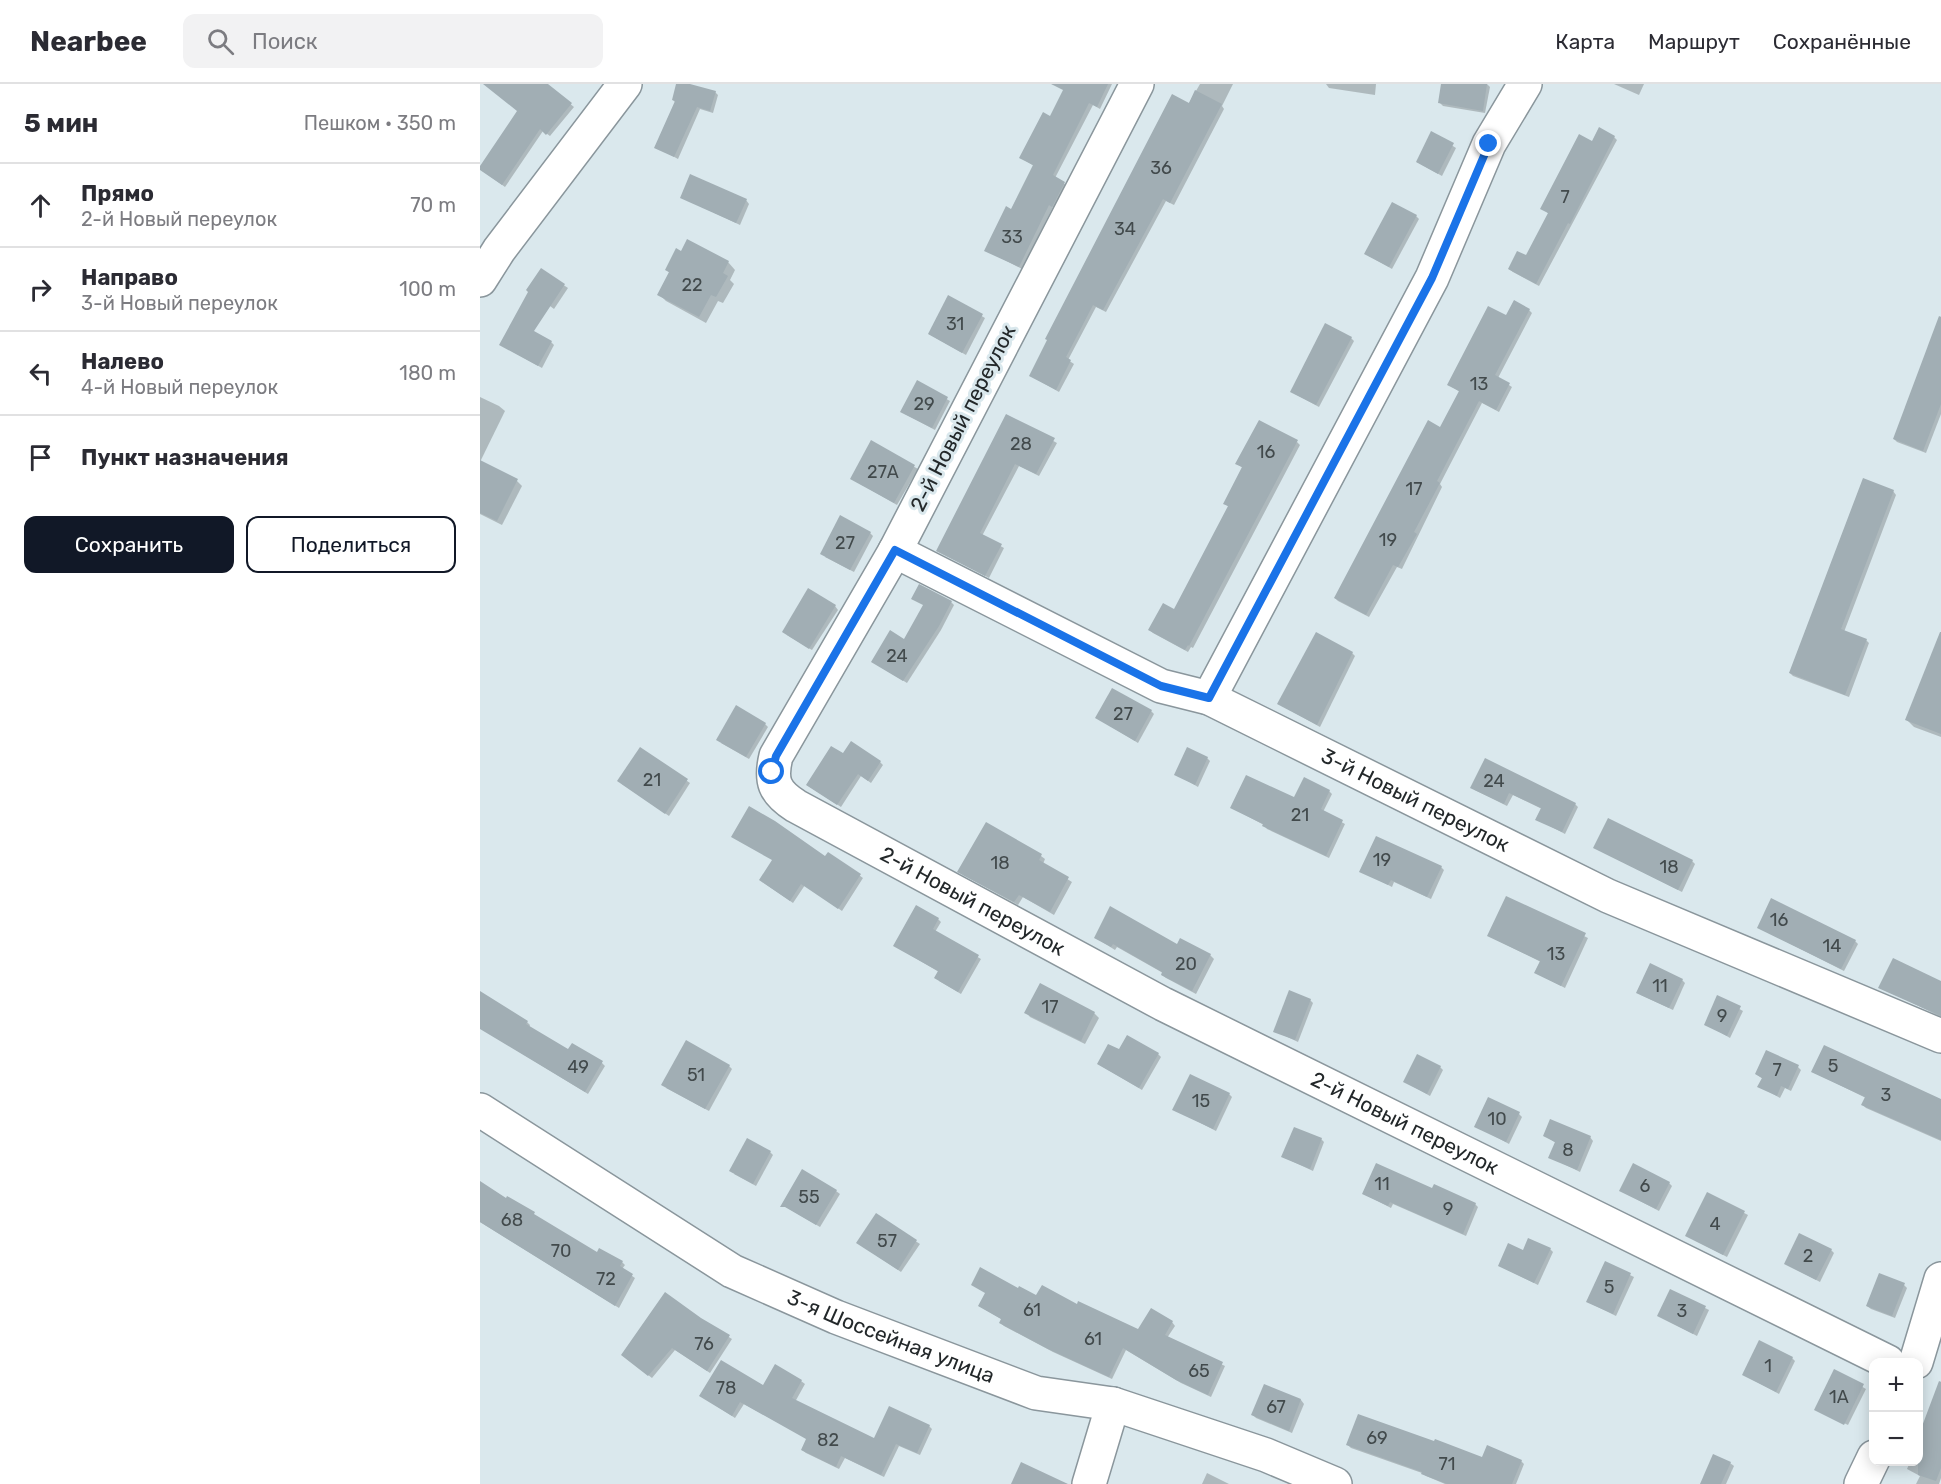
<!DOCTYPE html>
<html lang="ru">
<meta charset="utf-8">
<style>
body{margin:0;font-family:Rubik,sans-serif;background:#f2f2f3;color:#2b2b33}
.controls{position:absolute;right:18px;bottom:18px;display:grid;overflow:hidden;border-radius:12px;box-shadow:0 3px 15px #0003}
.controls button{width:54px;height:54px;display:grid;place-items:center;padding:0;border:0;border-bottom:2px solid #e1e1e2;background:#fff;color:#2b2b33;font:30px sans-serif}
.stop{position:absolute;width:18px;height:18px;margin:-14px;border:4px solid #1a73e8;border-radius:50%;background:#fff}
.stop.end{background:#1a73e8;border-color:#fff;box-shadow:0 2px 6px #0008}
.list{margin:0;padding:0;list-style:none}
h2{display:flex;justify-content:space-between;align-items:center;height:78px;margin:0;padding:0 24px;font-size:26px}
h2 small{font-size:20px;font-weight:400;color:#7c7c81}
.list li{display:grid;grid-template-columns:39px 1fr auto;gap:18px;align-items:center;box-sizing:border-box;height:84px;padding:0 24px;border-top:2px solid #e1e1e2}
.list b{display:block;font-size:22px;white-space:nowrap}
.list p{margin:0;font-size:20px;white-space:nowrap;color:#7c7c81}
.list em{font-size:20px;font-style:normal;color:#7c7c81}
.actions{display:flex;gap:12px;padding:18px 24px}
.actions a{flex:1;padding:14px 0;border:2px solid #111827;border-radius:12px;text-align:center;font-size:21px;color:#111827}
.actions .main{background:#111827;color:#fff}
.icon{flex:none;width:33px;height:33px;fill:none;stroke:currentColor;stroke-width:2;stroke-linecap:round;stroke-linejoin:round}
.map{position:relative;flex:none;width:1461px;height:1400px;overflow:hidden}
header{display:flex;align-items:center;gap:36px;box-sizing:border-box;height:84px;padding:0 30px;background:#fff;border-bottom:2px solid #e1e1e2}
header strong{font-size:28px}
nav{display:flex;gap:33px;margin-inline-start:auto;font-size:21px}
.search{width:420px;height:54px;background:#f2f2f3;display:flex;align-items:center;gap:15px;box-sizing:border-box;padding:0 21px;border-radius:12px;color:#7c7c81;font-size:22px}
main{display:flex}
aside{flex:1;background:#fff}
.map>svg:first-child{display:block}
.shadow{fill:#0003}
.building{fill:#a1aeb4}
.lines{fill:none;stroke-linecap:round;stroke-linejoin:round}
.minor-casing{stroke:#8a969c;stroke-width:36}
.minor{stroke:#fff;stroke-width:33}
.route{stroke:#1a73e8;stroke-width:8}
.labels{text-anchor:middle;stroke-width:6;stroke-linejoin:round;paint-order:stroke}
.number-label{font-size:18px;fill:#424a4c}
.street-label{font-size:21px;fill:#23282a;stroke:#dae8ed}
</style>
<header>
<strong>Nearbee</strong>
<div class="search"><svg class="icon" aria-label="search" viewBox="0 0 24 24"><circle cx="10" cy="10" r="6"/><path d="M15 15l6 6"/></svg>Поиск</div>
<nav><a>Карта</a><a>Маршрут</a><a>Сохранённые</a></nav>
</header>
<main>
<aside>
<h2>5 мин<small>Пешком · 350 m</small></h2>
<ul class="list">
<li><svg class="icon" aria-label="ahead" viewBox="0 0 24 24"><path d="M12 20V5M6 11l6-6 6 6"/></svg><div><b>Прямо</b><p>2-й Новый переулок</p></div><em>70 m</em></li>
<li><svg class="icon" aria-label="right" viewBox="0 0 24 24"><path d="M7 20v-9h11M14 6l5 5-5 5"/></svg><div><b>Направо</b><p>3-й Новый переулок</p></div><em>100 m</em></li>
<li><svg class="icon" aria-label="left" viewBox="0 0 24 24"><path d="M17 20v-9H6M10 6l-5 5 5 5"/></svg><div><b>Налево</b><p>4-й Новый переулок</p></div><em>180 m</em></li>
<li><svg class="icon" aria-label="arrive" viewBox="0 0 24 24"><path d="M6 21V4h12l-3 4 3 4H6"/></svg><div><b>Пункт назначения</b></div></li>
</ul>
<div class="actions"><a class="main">Сохранить</a><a>Поделиться</a></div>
</aside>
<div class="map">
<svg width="1461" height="1400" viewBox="0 0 1461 1400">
<rect width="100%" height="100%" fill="#dae8ed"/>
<!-- shadow -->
<g class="shadow">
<path d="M11 0H66L94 23 70 52 63 47 25 103 0 85 39 27Z"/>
<path d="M198 0 235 8 238 11 233 29 220 25 198 75 176 63 196 19 193 16Z"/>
<path d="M588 0H632L620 25 613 21 575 94 588 102 576 125 573 123 542 185 506 166 532 127 554 82 541 74 571 34Z"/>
<path d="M720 0H753L742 22 744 25 694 121 686 117 626 228 616 223 588 276 594 280 579 308 551 292Z"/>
<path d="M846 0H896L895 11 849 4Z"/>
<path d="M963 0H1007L1010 3 1005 29 963 22 960 19Z"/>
<path d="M1134 0H1164L1159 11Z"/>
<path d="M952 49 976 64 962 92 937 78Z"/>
<path d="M1134 53 1137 56 1059 202 1033 188 1029 185 1046 173 1069 130 1062 124 1112 59Z"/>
<path d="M201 113 266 116 269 120 260 141Z"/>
<path d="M936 132 939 135 912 185 889 172Z"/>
<path d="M248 178 255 186 250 196 254 200 243 219 238 217 226 239 186 217 179 210 190 189 186 186Z"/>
<path d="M61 186 88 204 74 225 51 208Z"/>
<path d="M469 213 505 234 486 271 449 250Z"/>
<path d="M1049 226 1052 229 1018 294 1032 303 1019 328 1002 319 960 400 962 403 922 485 917 483 889 533 858 517 855 514 960 345 980 308 972 303 1026 233Z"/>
<path d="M1461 232V330L1446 369 1417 358 1414 355Z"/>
<path d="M871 254 874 257 839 323 815 310Z"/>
<path d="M71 258 74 261 62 284 21 261Z"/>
<path d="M437 298 470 317 455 346 425 330Z"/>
<path d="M0 313 19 322 25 327 0 378Z"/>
<path d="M527 332 577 359 559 392 539 382 502 452 524 464 509 494 458 466Z"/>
<path d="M392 358 438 385 417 421 372 395Z"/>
<path d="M817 358 820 361 713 564 711 563 708 568 673 549 670 546 695 527 749 423 745 420 763 384 757 380Z"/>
<path d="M0 378 37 397 42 402 22 441 0 430Z"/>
<path d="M1413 407 1416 411 1364 548 1386 556 1389 559 1369 613 1313 592 1310 589Z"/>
<path d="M390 449 393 452 374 488 345 473Z"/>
<path d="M471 518 474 521 461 546 427 599 396 580Z"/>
<path d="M355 522 358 526 332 566 307 551Z"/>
<path d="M872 569 875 572 840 643 799 620Z"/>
<path d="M1461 579V653L1434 643 1427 636Z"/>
<path d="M671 627 674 630 658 659 617 634Z"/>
<path d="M285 640 288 643 269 675 241 659Z"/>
<path d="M160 665 210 699 189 732 142 700Z"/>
<path d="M363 671 400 678 403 681 391 699 381 692 361 723 327 701Z"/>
<path d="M727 674 730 677 718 703 696 690Z"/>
<path d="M1005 676 1095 720 1098 723 1085 750 1057 735 1062 725 1033 711 1027 722 995 706Z"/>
<path d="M849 707 852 710 843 728 865 740 849 774 787 745 784 741 752 724 815 715Z"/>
<path d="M1115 764 1212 777 1215 780 1202 808Z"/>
<path d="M349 770 383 794 362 827 325 801 313 819 284 799 345 775Z"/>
<path d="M561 772 565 775 563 780 592 798 574 831 543 813 538 821 483 791Z"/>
<path d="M961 783 964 786 951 815 914 798 912 803 881 787Z"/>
<path d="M1027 814 1108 854 1085 904 1056 889 1061 878 1009 852Z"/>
<path d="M458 835 461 838 455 848 501 875 481 910 459 897V888L415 862Z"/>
<path d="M1279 844 1375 857 1378 860 1364 887Z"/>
<path d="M616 854 698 862 730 871 734 875 716 910 686 894 682 891 683 889 637 863 635 866Z"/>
<path d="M1202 896 1205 899 1193 926 1161 911Z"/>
<path d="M1461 899V933L1400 903Z"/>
<path d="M0 908 47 938 50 941 49 944 89 967 122 979 125 982 108 1010 0 944Z"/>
<path d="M1238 913 1263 927 1250 954 1226 940Z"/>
<path d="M830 916 833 919 818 958 795 947Z"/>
<path d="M546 928 614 929 619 934 605 960 550 933Z"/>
<path d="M639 967 678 970 681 973 662 1006 618 980Z"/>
<path d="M249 982 252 985 229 1027 186 1004Z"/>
<path d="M960 983 963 986 950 1012 925 998Z"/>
<path d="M1318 983 1321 986 1311 1007 1305 1004 1300 1014 1279 1002 1283 995 1276 990Z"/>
<path d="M1333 988 1461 1017V1057L1386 1024 1383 1021 1386 1014Z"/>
<path d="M749 1010 752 1013 736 1047 694 1025Z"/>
<path d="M1039 1030 1042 1033 1029 1060 996 1042Z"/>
<path d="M1065 1052 1110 1053 1113 1057 1100 1088 1070 1073 1076 1059Z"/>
<path d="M841 1055 844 1058 833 1087 803 1073Z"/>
<path d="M290 1068 293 1071 276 1102 254 1090Z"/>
<path d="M0 1099 118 1170 142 1178 145 1181 142 1185 155 1194 139 1224 0 1138Z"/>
<path d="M1189 1099 1192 1102 1179 1127 1141 1107Z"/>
<path d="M356 1107 360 1110 340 1143 306 1123Z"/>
<path d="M884 1110 995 1120 998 1123 986 1152 913 1120 911 1124Z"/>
<path d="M1228 1110 1268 1131 1247 1173 1207 1152Z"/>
<path d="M396 1131 440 1160 421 1188 381 1161Z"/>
<path d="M1070 1165 1073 1168 1058 1201 1020 1182 1043 1168Z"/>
<path d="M1351 1166 1354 1169 1340 1198 1306 1180Z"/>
<path d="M1125 1179 1154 1193 1136 1232 1108 1218Z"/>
<path d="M1424 1201 1427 1204 1415 1234 1391 1225 1387 1222Z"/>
<path d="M539 1206 557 1213 598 1222 659 1247 692 1238 695 1242 687 1254 745 1282 731 1313 701 1299 646 1266 632 1295 573 1268 524 1242 521 1239 523 1236 499 1222Z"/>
<path d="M1191 1207 1229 1226 1217 1252 1179 1232Z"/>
<path d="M220 1235 252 1255 230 1289 195 1266 172 1294 146 1274Z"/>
<path d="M1312 1274 1315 1277 1299 1310 1264 1291Z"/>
<path d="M1355 1287 1386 1305 1368 1341 1337 1326Z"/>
<path d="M321 1297 325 1300 315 1318 394 1356 449 1342 452 1345 440 1371 419 1362 404 1393 365 1374 359 1385 326 1369 322 1366 328 1355 264 1320 255 1334 221 1312Z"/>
<path d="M1461 1297V1394L1459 1400H1436L1440 1392 1427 1385 1430 1378H1438V1355Z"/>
<path d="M785 1302 821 1316 824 1320 812 1349 776 1334 773 1331Z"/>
<path d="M868 1361 1003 1375 1041 1377 1044 1380 1036 1400H965L946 1392 942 1389 871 1364Z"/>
<path d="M1250 1379 1254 1382 1246 1400H1222Z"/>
<path d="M727 1389 749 1400H722Z"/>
</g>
<!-- building -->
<g class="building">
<path d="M3 0H68L92 19 66 51 60 45 22 101 0 86V82L37 27Z"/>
<path d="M196 0H210L236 7 230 27 217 23 194 73 174 64 195 17 192 16Z"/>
<path d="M571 0H628L617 23 609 19 573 91 585 98 572 123 569 121 539 183 504 167 526 122 531 125 553 81 539 74 563 28 570 32 583 6Z"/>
<path d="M961 0H1007L1003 27 958 19Z"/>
<path d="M715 6 742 20 690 119 683 115 623 226 613 221 586 273 591 276 576 306 549 292 567 256 565 255 692 10 709 19Z"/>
<path d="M1119 43 1135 52 1090 140 1088 139 1056 200 1028 185 1037 167 1046 171 1068 129 1060 125 1099 50 1112 57Z"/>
<path d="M951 47 974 59 958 90 936 78Z"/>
<path d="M210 90 267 115 256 139 200 114Z"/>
<path d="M912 118 937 131 909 183 884 170Z"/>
<path d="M207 155 249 177 243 189 248 192 236 213 231 211 219 233 177 211 189 188 185 186 196 164 201 167Z"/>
<path d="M61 184 85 200 54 247 72 257 58 282 19 261 48 208 46 206Z"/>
<path d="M468 211 503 230 482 269 448 250Z"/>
<path d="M1034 216 1050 225 1015 291 1030 299 1016 326 999 317 957 397 960 399 934 448 937 450 918 483 913 481 886 531 854 514 948 336 960 343 979 307 967 301 1008 222 1026 231Z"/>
<path d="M1459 232 1461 233V320L1443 367 1413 355Z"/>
<path d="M845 239 872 253 836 321 810 308Z"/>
<path d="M437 296 468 313 452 344 420 328Z"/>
<path d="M526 330 575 354 556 390 535 380 500 449 522 460 505 492 456 467Z"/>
<path d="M779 336 818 356 709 562 708 561 705 566 668 546 683 519 694 525 748 422 743 420 762 383 755 380Z"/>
<path d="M391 356 435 381 414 419 370 395Z"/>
<path d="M0 376 38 395 17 437 0 429Z"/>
<path d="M1383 394 1414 406 1361 545 1387 555 1365 611 1309 589Z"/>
<path d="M360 431 391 448 370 486 340 470Z"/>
<path d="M439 500 472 517 459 542 423 597 391 578 410 546 424 555 443 521 431 515Z"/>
<path d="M328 504 356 521 329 565 302 548Z"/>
<path d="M836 548 873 568 837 641 797 620Z"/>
<path d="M1460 548H1461V650L1425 636Z"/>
<path d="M632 604 672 626 655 657 615 634Z"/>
<path d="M256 621 286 639 266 673 236 656Z"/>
<path d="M371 657 401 677 388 697 378 690 357 721 326 701 351 662 363 669Z"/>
<path d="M160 663 208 695 185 730 137 697Z"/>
<path d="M707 663 728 673 715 701 694 691Z"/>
<path d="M1005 674 1096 719 1082 748 1055 736 1061 724 1029 709 1024 720 990 704Z"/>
<path d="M766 691 814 713 824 693 850 706 841 725 863 736 846 772 782 742 783 740 750 724Z"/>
<path d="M269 722 295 737 345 772 348 768 381 790 358 825 321 800 310 817 279 796 292 776 251 753Z"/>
<path d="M1128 734 1213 776 1198 806 1113 764Z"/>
<path d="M506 738 562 770 559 776 589 793 570 828 539 811 534 818 477 788Z"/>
<path d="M896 752 962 782 947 813 911 796 908 801 879 788Z"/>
<path d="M1026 812 1106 849 1081 902 1054 889 1060 877 1007 852Z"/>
<path d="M1291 814 1376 856 1361 885 1277 844Z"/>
<path d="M436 821 459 834 453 845 499 871 478 908 454 894 458 887 413 862Z"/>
<path d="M630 822 697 860 700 854 731 870 712 907 681 891 682 888 633 860 631 863 614 854Z"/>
<path d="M1413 874 1461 897V932L1398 904Z"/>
<path d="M1170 879 1203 895 1189 924 1156 909Z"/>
<path d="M560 899 615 928 601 957 544 929Z"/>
<path d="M809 906 831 915 815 956 793 948Z"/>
<path d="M0 907 48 937 46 940 88 965 92 959 123 977 105 1008 0 945Z"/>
<path d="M1237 911 1261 922 1247 952 1224 941Z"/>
<path d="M647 951 679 969 659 1004 617 980 628 960 639 965Z"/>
<path d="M206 956 250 981 225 1025 181 1001Z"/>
<path d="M1344 961 1461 1015V1056L1381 1021 1385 1013 1331 988Z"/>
<path d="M1286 966 1319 981 1308 1005 1301 1002 1297 1012 1277 1003 1282 994 1275 990Z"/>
<path d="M937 970 961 982 947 1010 923 998Z"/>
<path d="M710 990 750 1009 733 1045 692 1026Z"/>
<path d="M1008 1013 1040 1028 1026 1058 994 1043Z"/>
<path d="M1070 1035 1111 1052 1097 1086 1068 1074 1075 1058 1063 1052Z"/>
<path d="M814 1043 842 1054 830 1085 801 1073Z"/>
<path d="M267 1054 291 1067 273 1100 249 1087Z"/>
<path d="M896 1079 952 1104 954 1100 996 1119 983 1150 910 1118 908 1122 882 1110Z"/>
<path d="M1153 1079 1190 1098 1176 1125 1139 1107Z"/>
<path d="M322 1085 357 1106 336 1141 305 1123H300Z"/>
<path d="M0 1097 26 1114 27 1112 55 1128 54 1130 117 1168 119 1164 143 1177 140 1182 153 1190 135 1222 0 1138Z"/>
<path d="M1227 1108 1265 1127 1243 1171 1205 1152Z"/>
<path d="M396 1129 437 1156 418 1186 376 1159Z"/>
<path d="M1319 1149 1352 1165 1336 1196 1304 1180Z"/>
<path d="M1048 1154 1071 1164 1054 1199 1018 1182 1028 1159 1043 1166Z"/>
<path d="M1125 1177 1151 1189 1133 1230 1106 1218Z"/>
<path d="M500 1183 538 1204 539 1202 556 1211 562 1201 597 1220 598 1217 658 1245 671 1224 693 1237 685 1251 743 1278 728 1311 696 1296 643 1264 629 1293 568 1265 519 1239 521 1235 498 1222 505 1209 491 1201Z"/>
<path d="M1399 1189 1425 1199 1412 1232 1386 1222Z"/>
<path d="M1190 1205 1226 1222 1213 1250 1177 1232Z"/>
<path d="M185 1208 221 1234 250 1251 227 1287 192 1264 168 1292 141 1271Z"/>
<path d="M1279 1256 1313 1273 1296 1308 1262 1291Z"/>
<path d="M241 1276 283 1301 295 1280 322 1296 312 1314 394 1354 409 1322 450 1341 437 1369 416 1360 401 1391 361 1372 356 1383 321 1366 326 1355 260 1318 252 1332 219 1312Z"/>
<path d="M1354 1285 1384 1300 1364 1341 1334 1326Z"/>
<path d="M1459 1297 1461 1298V1384L1456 1397 1438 1391V1353Z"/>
<path d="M784 1300 821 1315 809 1347 771 1331Z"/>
<path d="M878 1330 954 1357 955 1355 1002 1373 1007 1361 1042 1376 1032 1400H967L941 1390 942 1388 866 1361Z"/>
<path d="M1233 1370 1251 1378 1241 1400H1220Z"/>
<path d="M541 1378 588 1400H531Z"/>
</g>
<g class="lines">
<!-- minor casing -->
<g class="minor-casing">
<g id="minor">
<path id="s1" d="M657 0 415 467 296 672C290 697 294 708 316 722L683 920 1408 1278"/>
<path d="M0 196 19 166 145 0"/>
<path id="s2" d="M415 467 681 602 729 614 1128 812 1461 952"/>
<path d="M729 614 952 194 1009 60 1045 0"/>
<path id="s3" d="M0 1026 252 1187 356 1233 556 1309 633 1320 786 1371 855 1400"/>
<path d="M1436 1278 1461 1195"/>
<path d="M609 1400 633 1320"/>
<path d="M1381 1400 1394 1373"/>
</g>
</g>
<!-- minor -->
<use href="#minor" class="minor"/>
</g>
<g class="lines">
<!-- route -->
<path class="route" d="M292 688 296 672 415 466 681 602 729 614 952 194 1009 60"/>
</g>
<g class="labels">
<!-- number labels -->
<g class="number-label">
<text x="681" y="90">36</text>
<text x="1085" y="119">7</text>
<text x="645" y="151">34</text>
<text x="532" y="159">33</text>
<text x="212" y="207">22</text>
<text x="475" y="246">31</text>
<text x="999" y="306">13</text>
<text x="444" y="326">29</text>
<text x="541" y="366">28</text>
<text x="786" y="374">16</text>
<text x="403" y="394">27А</text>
<text x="934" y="411">17</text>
<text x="908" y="462">19</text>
<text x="365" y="465">27</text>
<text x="417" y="578">24</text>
<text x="643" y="636">27</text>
<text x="172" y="702">21</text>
<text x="1014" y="703">24</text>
<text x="820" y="737">21</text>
<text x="902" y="782">19</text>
<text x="520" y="785">18</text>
<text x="1189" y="789">18</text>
<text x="1299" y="842">16</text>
<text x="1352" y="868">14</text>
<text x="1076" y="876">13</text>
<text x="706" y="886">20</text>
<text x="1180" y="908">11</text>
<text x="570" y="929">17</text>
<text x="1242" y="938">9</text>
<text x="1353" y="988">5</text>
<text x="98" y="989">49</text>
<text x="1297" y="992">7</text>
<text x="216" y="997">51</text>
<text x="1406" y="1017">3</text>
<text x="721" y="1023">15</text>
<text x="1017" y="1041">10</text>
<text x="1088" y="1072">8</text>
<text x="902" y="1106">11</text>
<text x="1165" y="1108">6</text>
<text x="329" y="1119">55</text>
<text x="968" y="1131">9</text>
<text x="32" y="1142">68</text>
<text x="1235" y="1146">4</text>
<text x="407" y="1163">57</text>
<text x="81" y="1173">70</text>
<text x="1328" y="1178">2</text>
<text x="126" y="1201">72</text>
<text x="1129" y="1209">5</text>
<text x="552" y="1232">61</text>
<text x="1202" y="1233">3</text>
<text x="613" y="1261">61</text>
<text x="224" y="1266">76</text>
<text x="1288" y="1288">1</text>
<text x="719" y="1293">65</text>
<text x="246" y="1310">78</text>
<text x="1359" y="1319">1А</text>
<text x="796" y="1329">67</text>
<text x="897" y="1360">69</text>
<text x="348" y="1362">82</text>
<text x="967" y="1386">71</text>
</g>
<!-- street labels -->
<g class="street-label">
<text transform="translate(483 334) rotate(-63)" y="7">2-й Новый переулок</text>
<text dy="7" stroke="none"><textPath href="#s2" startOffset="578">3-й Новый переулок</textPath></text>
<text dy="7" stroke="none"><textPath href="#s1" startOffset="1023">2-й Новый переулок</textPath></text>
<text dy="7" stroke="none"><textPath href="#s1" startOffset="1509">2-й Новый переулок</textPath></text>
<text dy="7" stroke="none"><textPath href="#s3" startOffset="471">3-я Шоссейная улица</textPath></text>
</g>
</g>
</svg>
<div class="controls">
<button>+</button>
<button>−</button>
</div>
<div class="stop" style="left:292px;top:688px"></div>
<div class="stop end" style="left:1009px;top:60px"></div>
</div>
</main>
